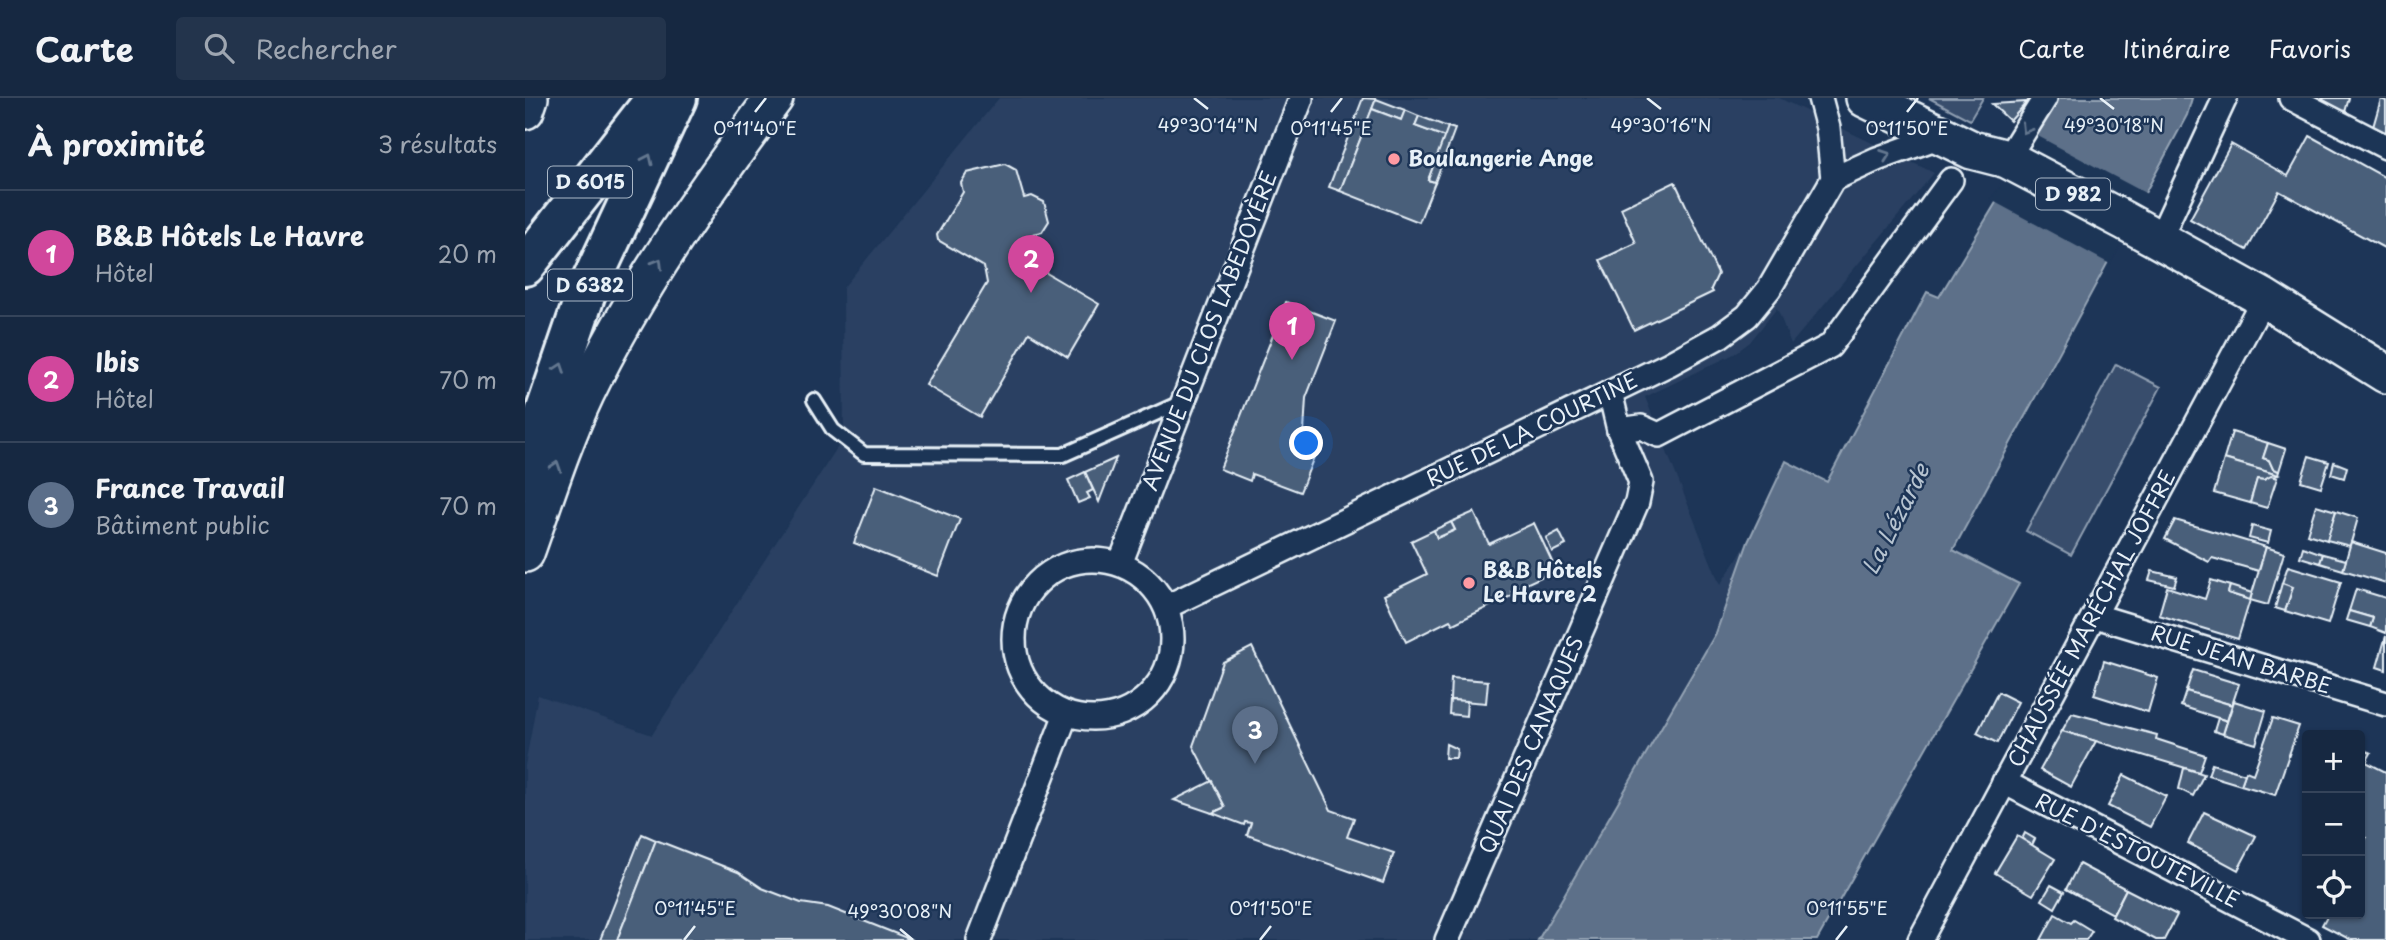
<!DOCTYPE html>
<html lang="fr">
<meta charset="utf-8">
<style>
body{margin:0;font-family:"Playpen Sans",sans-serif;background:#23344c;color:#f1f3f6}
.controls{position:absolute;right:21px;bottom:21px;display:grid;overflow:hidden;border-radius:7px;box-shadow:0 2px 5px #0004}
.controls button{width:63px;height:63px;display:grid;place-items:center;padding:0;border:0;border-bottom:2px solid #35445a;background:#162841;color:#f1f3f6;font:35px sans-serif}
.you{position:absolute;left:782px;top:346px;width:24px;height:24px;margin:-18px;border:5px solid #fff;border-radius:50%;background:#1a73e8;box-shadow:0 0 0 10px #1a73e833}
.badge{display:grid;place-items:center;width:46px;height:46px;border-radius:50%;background:#db2777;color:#fff;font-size:23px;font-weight:700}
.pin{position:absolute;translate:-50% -58px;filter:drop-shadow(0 2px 4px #0008)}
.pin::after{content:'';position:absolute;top:37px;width:24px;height:21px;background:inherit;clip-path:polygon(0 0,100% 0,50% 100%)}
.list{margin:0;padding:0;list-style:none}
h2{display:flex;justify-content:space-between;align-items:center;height:91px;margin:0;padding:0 28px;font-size:30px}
h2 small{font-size:23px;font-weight:400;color:#9ea6b1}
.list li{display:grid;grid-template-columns:46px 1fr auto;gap:21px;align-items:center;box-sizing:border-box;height:126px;padding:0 28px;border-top:2px solid #35445a}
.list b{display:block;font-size:26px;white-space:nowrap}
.list p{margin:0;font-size:23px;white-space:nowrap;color:#9ea6b1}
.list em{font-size:23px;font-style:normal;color:#9ea6b1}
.icon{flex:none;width:38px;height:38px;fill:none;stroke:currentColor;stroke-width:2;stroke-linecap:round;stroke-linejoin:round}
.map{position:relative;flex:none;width:1861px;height:842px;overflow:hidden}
header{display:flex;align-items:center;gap:42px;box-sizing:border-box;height:98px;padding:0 35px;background:#162841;border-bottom:2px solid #35445a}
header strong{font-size:33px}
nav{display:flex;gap:38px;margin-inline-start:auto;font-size:24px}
.search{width:490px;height:63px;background:#23344c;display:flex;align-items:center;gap:18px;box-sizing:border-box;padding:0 24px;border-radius:7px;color:#9ea6b1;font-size:26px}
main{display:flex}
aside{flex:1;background:#162841}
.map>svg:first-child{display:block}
.built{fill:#2a4162}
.green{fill:#374d6c;stroke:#909fb2;stroke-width:2}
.water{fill:#5d7089;stroke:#95a4b5;stroke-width:2}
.pier{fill:#1d3557}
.building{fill:#495e7a;stroke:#e8f1f8;stroke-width:2}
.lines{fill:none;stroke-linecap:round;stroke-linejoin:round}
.lane-casing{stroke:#e8f1f8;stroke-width:18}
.street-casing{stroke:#e8f1f8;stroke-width:28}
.primary-casing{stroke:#e8f1f8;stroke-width:42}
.highway-casing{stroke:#e8f1f8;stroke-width:44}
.lane{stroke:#1d3557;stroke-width:12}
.street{stroke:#1d3557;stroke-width:23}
.primary{stroke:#1d3557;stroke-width:37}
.highway{stroke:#1d3557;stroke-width:38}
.oneway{stroke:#64778f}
.ticks{fill:none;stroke:#e8f1f8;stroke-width:2.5}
.poi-dot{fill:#ff9aa2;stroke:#1d3557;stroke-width:2.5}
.labels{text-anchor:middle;stroke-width:5;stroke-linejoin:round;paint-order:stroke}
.shield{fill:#1d3557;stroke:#abb9c8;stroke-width:2}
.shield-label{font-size:19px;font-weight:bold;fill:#e8f1f8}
.poi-label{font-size:21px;font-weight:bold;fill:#e8f1f8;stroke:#1d3557;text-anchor:start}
.street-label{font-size:21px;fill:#e8f1f8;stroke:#1d3557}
.water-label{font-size:23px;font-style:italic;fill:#b7c4d1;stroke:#1d3557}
.ticks-label{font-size:18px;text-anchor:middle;fill:#e8f1f8;stroke:#1d3557;stroke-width:5;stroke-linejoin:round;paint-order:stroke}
</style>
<header>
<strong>Carte</strong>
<div class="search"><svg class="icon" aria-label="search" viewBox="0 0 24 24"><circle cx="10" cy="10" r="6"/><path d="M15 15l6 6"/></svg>Rechercher</div>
<nav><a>Carte</a><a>Itinéraire</a><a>Favoris</a></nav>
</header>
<main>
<aside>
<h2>À proximité<small>3 résultats</small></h2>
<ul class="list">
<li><span class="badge" style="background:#d1479c">1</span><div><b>B&amp;B Hôtels Le Havre</b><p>Hôtel</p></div><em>20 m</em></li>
<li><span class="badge" style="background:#d1479c">2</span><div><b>Ibis</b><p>Hôtel</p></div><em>70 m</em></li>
<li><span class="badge" style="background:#5c6f8a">3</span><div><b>France Travail</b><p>Bâtiment public</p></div><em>70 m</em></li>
</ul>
</aside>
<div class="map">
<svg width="1861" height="842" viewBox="0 0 1861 842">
<rect width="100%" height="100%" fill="#1d3557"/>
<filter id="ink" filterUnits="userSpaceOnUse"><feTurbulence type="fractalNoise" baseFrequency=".0143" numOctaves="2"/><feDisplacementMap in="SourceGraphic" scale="14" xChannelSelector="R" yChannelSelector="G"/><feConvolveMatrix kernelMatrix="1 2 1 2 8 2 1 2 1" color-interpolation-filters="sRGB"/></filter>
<g filter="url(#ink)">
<!-- built -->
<path class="built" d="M474 0H1254L1409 75 1266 246 1252 210 1225 244 1209 256 1120 299 1195 487 1223 444 1191 535 1013 842H0V668L13 597 127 637 319 339 318 190Z"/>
<!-- green -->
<g class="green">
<path d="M1404 0H1458L1445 22Z"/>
<path d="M1591 266 1636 289 1546 457 1501 433Z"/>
</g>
<!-- water -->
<path class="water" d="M1534 0H1667L1662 17 1428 452 1494 486 1292 842H1013L1191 535 1223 444 1261 363 1302 384 1402 194 1414 199Z"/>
<!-- pier -->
<path class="pier" d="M1509 36 1622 96 1585 166 1466 102Z"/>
<!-- building -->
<g class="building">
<path d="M838 0 851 1 815 93 804 89Z"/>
<path d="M1797 0H1824L1820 14 1796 1Z"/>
<path d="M851 1 880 12 876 22 847 11Z"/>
<path d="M1856 1 1861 3V35L1848 29Z"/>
<path d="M1502 4 1485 23 1467 6Z"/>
<path d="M847 11 876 22 880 12 894 18 890 28 920 39 903 82 910 84 894 124 815 93Z"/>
<path d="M894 18 923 29 920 39 890 28Z"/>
<path d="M923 29 930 31 910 84 903 82Z"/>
<path d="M1785 38 1861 80V151L1754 93 1722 152 1665 121 1706 46 1763 78Z"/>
<path d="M480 66 491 72 499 100 507 98 519 104 524 123 517 134 508 136 514 155 522 153 525 165 517 167 518 173 574 206 543 259 504 235 455 319 401 287 462 185 459 169 413 142 412 137 438 94 436 85 442 75Z"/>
<path d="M1150 84 1193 176 1186 191 1188 194 1109 232 1075 162 1111 145 1096 110Z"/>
<path d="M761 204 811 223 781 300 779 334 796 341 775 394 727 376 725 383 695 371Z"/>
<path d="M1707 334 1743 345 1738 360 1744 362 1748 371 1754 373 1753 377 1699 361Z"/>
<path d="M1743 345 1761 351 1754 373 1748 371 1744 362 1738 360Z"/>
<path d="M1784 358 1804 364 1796 389 1776 383Z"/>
<path d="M591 360 574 404 560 374Z"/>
<path d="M1699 361 1753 377 1739 382 1732 381 1725 405 1689 395Z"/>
<path d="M1809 364 1822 369 1819 380 1806 376Z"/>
<path d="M560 374 568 392 562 395 565 400 553 405 543 382Z"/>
<path d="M1746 378 1752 380 1742 410 1725 405 1732 381 1739 382Z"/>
<path d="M351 388 435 421 413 478 329 445Z"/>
<path d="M1791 407 1811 413 1802 442 1782 436Z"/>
<path d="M1811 413 1833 420 1825 448 1802 442Z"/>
<path d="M949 414 964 446 1009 425 1031 472 986 493 988 497 928 526 925 522 881 544 859 497 902 476 886 443 909 432 912 440 930 432 926 424Z"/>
<path d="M1650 422 1741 449 1734 473 1687 460 1684 464 1640 441Z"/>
<path d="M926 424 930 432 912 440 909 432Z"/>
<path d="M1727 428 1746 433 1743 445 1724 440Z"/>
<path d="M1034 433 1041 447 1027 454 1021 440Z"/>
<path d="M1826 444 1861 455V485L1818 472Z"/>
<path d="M1741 449 1759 455 1743 507 1725 502Z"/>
<path d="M1778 449 1798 456 1795 465 1775 459Z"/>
<path d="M1798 456 1821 462 1818 472 1795 465Z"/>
<path d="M1763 468 1816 484 1803 526 1760 513 1768 489 1757 485Z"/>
<path d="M1627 473 1652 479 1649 488 1624 482Z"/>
<path d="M1686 482 1705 488 1703 495 1725 502 1713 541 1634 517 1642 489 1680 501Z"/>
<path d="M1757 485 1768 489 1760 513 1750 510Z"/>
<path d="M1705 488 1727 495 1725 502 1703 495Z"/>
<path d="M1831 491 1861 500V535L1845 529 1848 520 1824 513Z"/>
<path d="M1824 513 1848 520 1845 529 1821 522Z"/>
<path d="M1861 538V572L1852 569Z"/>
<path d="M727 549 806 712 829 720 822 739 869 755 858 785 722 737 726 725 720 724 719 727 687 715 700 709 668 648 698 564Z"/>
<path d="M1579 563 1633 580 1623 614 1569 597Z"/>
<path d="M1668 572 1714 586 1707 607 1661 593Z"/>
<path d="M926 580 963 583 961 605 925 602Z"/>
<path d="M1661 593 1707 607 1702 623 1656 608Z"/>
<path d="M1473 594 1493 604 1472 645 1452 635Z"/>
<path d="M925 602 942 603 941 618 924 616Z"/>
<path d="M1709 603 1741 613 1731 646 1698 636Z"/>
<path d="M1547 615 1632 637 1631 641 1680 657 1674 674 1537 633Z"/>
<path d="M1693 620 1702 623 1698 636 1689 633Z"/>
<path d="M1748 620 1774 628 1750 697 1716 687 1721 673 1728 676Z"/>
<path d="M1537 633 1571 643 1546 689 1515 672Z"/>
<path d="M921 646 932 651 931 660H920Z"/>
<path d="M1835 650 1846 655 1841 664 1861 674V842H1826L1797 827 1803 816H1835V752L1841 740 1835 737Z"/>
<path d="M1687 666 1720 676 1716 687 1683 677Z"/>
<path d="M1659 670 1679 676 1668 698 1654 691Z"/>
<path d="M1599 677 1641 698 1625 729 1583 708Z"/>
<path d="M687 683 700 709 687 715 649 702Z"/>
<path d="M1679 714 1731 738 1713 772 1663 745Z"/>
<path d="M1500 735 1510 741 1507 747 1497 741Z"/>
<path d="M117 736 131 742 92 842H75Z"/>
<path d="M1492 738 1530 761 1508 797 1470 775Z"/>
<path d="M131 742 213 774 237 790 276 805 303 809 387 842H92Z"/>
<path d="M1554 766 1601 791 1588 816 1541 791Z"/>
<path d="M1526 787 1539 794 1530 810 1517 802Z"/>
<path d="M1601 791 1652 817 1639 842H1631L1587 819Z"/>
<path d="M1530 816 1546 825 1549 822 1567 833 1561 842H1516Z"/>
</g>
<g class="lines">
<!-- lane casing -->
<g class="lane-casing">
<path id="lane" d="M289 302 308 332 339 356 538 357 657 304"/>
</g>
<!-- street casing -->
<g class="street-casing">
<g id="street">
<path d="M1295 0 1303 30 1308 81"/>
<path d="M1766 0 1861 49"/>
<path d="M1482 61 1520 0"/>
<path d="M1634 142 1700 0"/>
<path d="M1094 332 1116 329 1134 337 1305 248 1426 82"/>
<circle cx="568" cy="541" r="79"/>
<path d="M595 466 776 1"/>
<path d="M641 509 1144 266 1195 238 1222 218 1244 191 1308 81 1352 61 1416 38"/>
<path d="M1571 518 1861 606"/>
<path d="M1479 684 1783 842"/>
<path d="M454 842 541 616"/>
<path d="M922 842 1112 404 1116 384 1094 332 1085 294"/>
<path d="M1395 842 1739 200"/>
</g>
</g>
<!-- primary casing -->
<g class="primary-casing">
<g id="primary">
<path d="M1340 0 1447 52 1482 61 1600 123 1739 200 1861 276"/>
<path d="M0 12 4 0"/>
<path d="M0 455C19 402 36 347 60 296 111 190 179 94 249 0"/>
</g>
</g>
<!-- highway casing -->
<g class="highway-casing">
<g id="highway">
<path d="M0 168 131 0"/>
<path d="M0 382 6 356 61 195 152 0"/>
</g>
</g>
<!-- lane -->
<use href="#lane" class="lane"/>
<!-- street -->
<use href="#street" class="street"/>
<!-- primary -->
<use href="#primary" class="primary"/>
<!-- highway -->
<use href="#highway" class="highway"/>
</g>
<!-- one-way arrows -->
<defs><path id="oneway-chevron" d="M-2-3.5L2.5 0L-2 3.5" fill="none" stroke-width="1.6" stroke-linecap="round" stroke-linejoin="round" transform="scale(1.75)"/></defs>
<g class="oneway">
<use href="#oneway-chevron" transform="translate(1501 31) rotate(122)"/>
<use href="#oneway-chevron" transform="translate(1361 57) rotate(-20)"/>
<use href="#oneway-chevron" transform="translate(123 61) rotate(-65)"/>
<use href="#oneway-chevron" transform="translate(133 165) rotate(-59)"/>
<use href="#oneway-chevron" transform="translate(35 270) rotate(-71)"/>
<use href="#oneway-chevron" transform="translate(31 368) rotate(-71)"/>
</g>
</g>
<!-- ticks -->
<path class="ticks" d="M669 0 683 11M1122 0 1136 11M1575 0 1589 11M230 14 241 0M806 14 817 0M1382 14 1393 0M375 831 388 842M159 842 170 828M735 842 746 828M1311 842 1322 828"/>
<!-- markers -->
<g class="poi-dot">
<circle cx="869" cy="61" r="7"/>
<circle cx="944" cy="485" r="7"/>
</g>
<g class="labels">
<!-- shield labels -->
<g class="shield">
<rect x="23" y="68.5" width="84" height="31" rx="5"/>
<rect x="1511" y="80.5" width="74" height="31" rx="5"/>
<rect x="23" y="171.5" width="84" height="31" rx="5"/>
</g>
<g class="shield-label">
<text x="65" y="91">D 6015</text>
<text x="1548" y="103">D 982</text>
<text x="65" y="194">D 6382</text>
</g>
<!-- poi labels -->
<g class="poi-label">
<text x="883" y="68">Boulangerie Ange</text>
<text x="958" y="480">B&amp;B Hôtels<tspan x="958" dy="24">Le Havre 2</tspan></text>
</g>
<!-- street labels -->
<g class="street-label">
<text transform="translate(685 233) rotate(-69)" y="7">AVENUE DU CLOS LABEDOYÈRE</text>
<text transform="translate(1007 332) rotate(-26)" y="7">RUE DE LA COURTINE</text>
<text transform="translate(1567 521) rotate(-62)" y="7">CHAUSSÉE MARÉCHAL JOFFRE</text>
<text transform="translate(1716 562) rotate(17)" y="7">RUE JEAN BARBE</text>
<text transform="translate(1007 647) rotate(-67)" y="7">QUAI DES CANAQUES</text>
<text transform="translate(1612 753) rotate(27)" y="7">RUE D'ESTOUTEVILLE</text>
</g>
<!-- water labels -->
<g class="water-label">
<text transform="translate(1371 421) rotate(-63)" y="8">La Lézarde</text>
</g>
</g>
<g class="ticks-label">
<text x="683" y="34">49°30'14"N</text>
<text x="1136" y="34">49°30'16"N</text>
<text x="1589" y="34">49°30'18"N</text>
<text x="230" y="37">0°11'40"E</text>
<text x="806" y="37">0°11'45"E</text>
<text x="1382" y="37">0°11'50"E</text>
<text x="170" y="817">0°11'45"E</text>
<text x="746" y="817">0°11'50"E</text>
<text x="1322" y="817">0°11'55"E</text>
<text x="375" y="820">49°30'08"N</text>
</g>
</svg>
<div class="controls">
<button>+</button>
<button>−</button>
<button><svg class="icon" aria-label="locate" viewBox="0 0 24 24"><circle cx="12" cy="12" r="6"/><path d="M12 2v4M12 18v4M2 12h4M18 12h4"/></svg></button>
</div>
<div class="you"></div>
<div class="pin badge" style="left:767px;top:262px;background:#d1479c">1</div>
<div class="pin badge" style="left:506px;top:195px;background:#d1479c">2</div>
<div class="pin badge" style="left:730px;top:666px;background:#5c6f8a">3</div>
</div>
</main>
